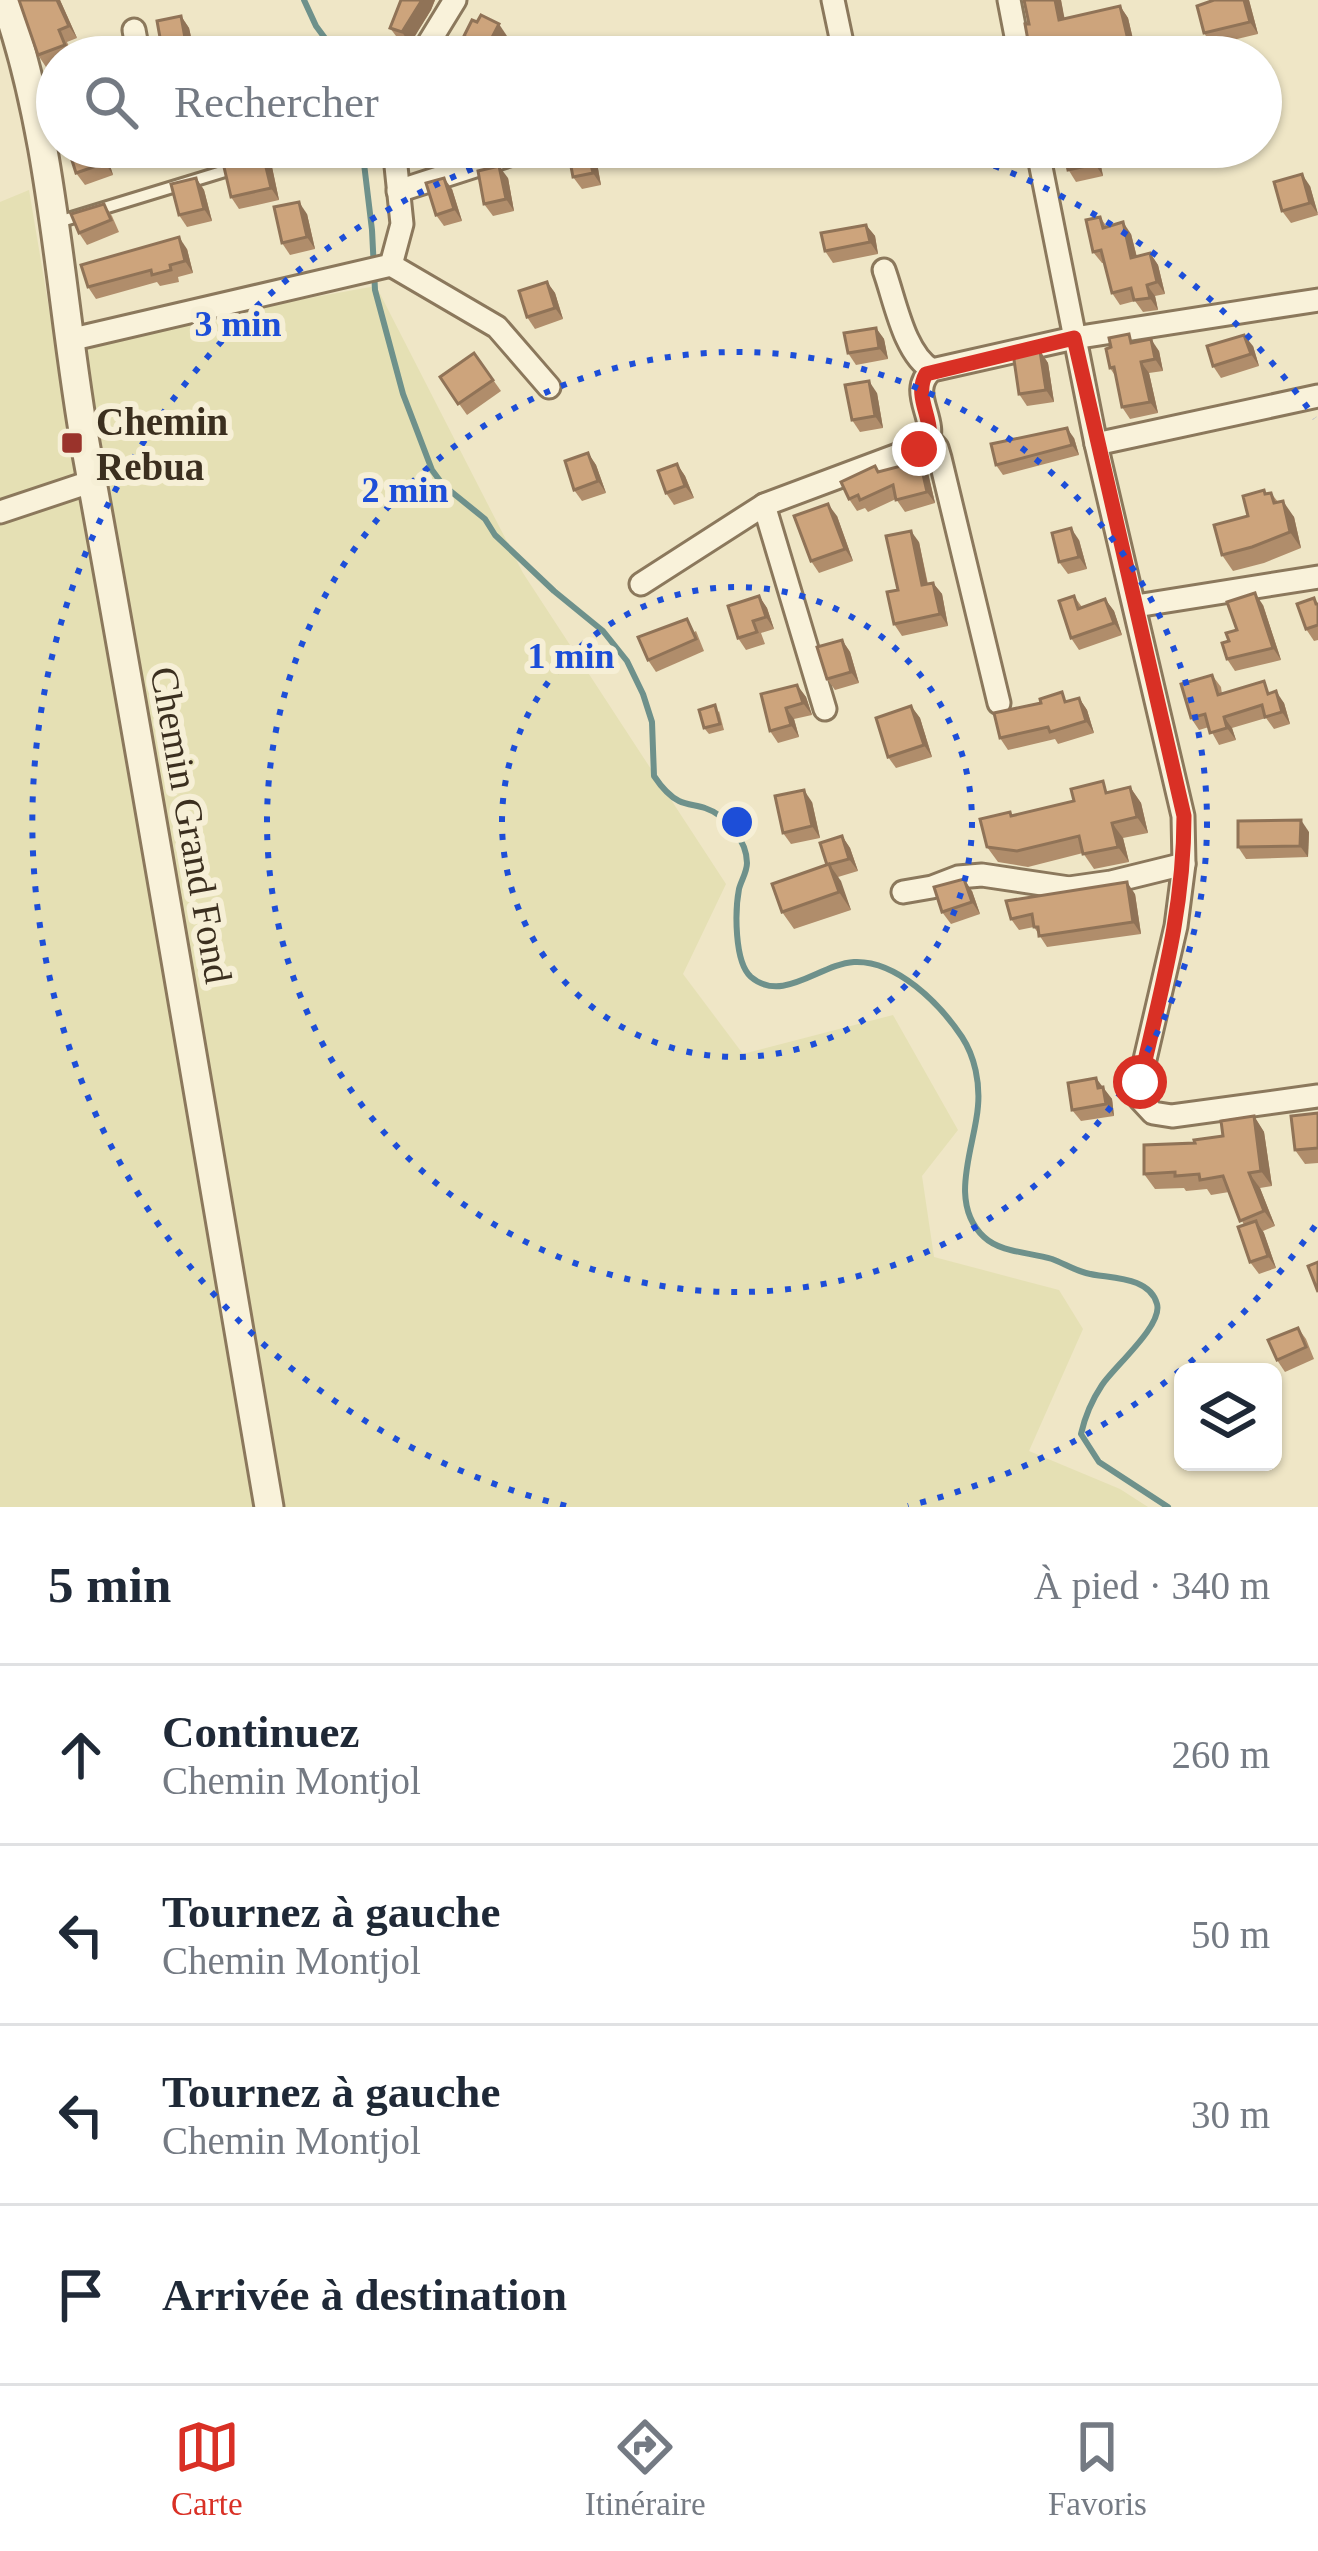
<!DOCTYPE html>
<html lang="fr">
<meta charset="utf-8">
<style>
body{margin:0;font-family:"Times New Roman",serif;background:#f6f6f7;color:#1f2937}
.controls{position:absolute;right:36px;bottom:36px;display:grid;overflow:hidden;border-radius:18px;box-shadow:0 3px 9px #0004}
.controls button{width:108px;height:108px;display:grid;place-items:center;padding:0;border:0;border-bottom:3px solid #e0e1e3;background:#fff;color:#1f2937;font:60px sans-serif}
.stop{position:absolute;width:36px;height:36px;margin:-27px;border:9px solid #d93025;border-radius:50%;background:#fff}
.stop.end{background:#d93025;border-color:#fff;box-shadow:0 3px 12px #0008}
.list{margin:0;padding:0;list-style:none}
h2{display:flex;justify-content:space-between;align-items:center;height:156px;margin:0;padding:0 48px;font-size:51px}
h2 small{font-size:39px;font-weight:400;color:#747a83}
.list li{display:grid;grid-template-columns:78px 1fr auto;gap:36px;align-items:center;box-sizing:border-box;height:180px;padding:0 48px;border-top:3px solid #e0e1e3}
.list b{display:block;font-size:45px;white-space:nowrap}
.list p{margin:0;font-size:39px;white-space:nowrap;color:#747a83}
.list em{font-size:39px;font-style:normal;color:#747a83}
.icon{flex:none;width:66px;height:66px;fill:none;stroke:currentColor;stroke-width:2;stroke-linecap:round;stroke-linejoin:round}
.map{position:relative;flex:none;width:1318px;height:1507px;overflow:hidden}
.search{position:absolute;background:#fff;box-shadow:0 3px 9px #0004;left:36px;right:36px;top:36px;height:132px;display:flex;align-items:center;gap:30px;box-sizing:border-box;padding:0 42px;border-radius:66px;color:#747a83;font-size:45px}
.sheet{height:876px;background:#fff}
nav{display:flex;justify-content:space-around;align-items:center;box-sizing:border-box;height:168px;border-top:3px solid #e0e1e3;background:#fff;font-size:33px;color:#747a83}
nav a{display:grid;justify-items:center;gap:6px}
nav .on{color:#d93025}
.map>svg:first-child{display:block}
.farmland{fill:#e5e0b4}
.lines{fill:none;stroke-linecap:round;stroke-linejoin:round}
.stream{stroke:#6e918b;stroke-width:6}
.service-casing{stroke:#8b785c;stroke-width:16}
.minor-casing{stroke:#8b785c;stroke-width:27}
.tertiary-casing{stroke:#8b785c;stroke-width:33}
.service{stroke:#f9f2da;stroke-width:10}
.minor{stroke:#f9f2da;stroke-width:21}
.tertiary{stroke:#f9f2da;stroke-width:27}
.wall{fill:#b08d6b}
.shaded-wall{fill:#907357}
.building{fill:#cda47c;stroke:#907357;stroke-width:3}
.route{stroke:#d93025;stroke-width:15}
.ring{fill:none;stroke:#1d4ed8;stroke-width:6;stroke-dasharray:6 12}
.poi-dot{fill:#9a332b;stroke:#f6efd6;stroke-width:4.5}
.labels{text-anchor:middle;stroke-width:12;stroke-linejoin:round;paint-order:stroke}
.poi-label{font-size:39px;font-weight:bold;fill:#3b2f1f;stroke:#f6efd6;text-anchor:start}
.street-label{font-size:39px;fill:#3b2f1f;stroke:#f6efd6}
.centre{fill:#1d4ed8;stroke:#f6efd6;stroke-width:6}
.ring-label{font-size:36px;text-anchor:middle;font-weight:bold;fill:#1d4ed8;stroke:#f6efd6;stroke-width:12;stroke-linejoin:round;paint-order:stroke}
</style>
<div class="map">
<svg width="1318" height="1507" viewBox="0 0 1318 1507">
<rect width="100%" height="100%" fill="#efe6c6"/>
<!-- farmland -->
<path class="farmland" d="M29 190 55 344 376 286 523 573 726 884 683 974 743 1054 893 1015 958 1130 922 1176 934 1257 1059 1290 1083 1329 1029 1451 1120 1489 1148 1507H0V202Z"/>
<g class="lines">
<!-- stream -->
<g class="stream">
<path d="M304 0 316 26 339 57"/>
<path d="M362 147 372 230 375 290 403 394 432 470 443 485 485 519 495 535 554 591 603 631 627 661 643 694 652 722 654 776C660 785 669 796 679 801 687 805 697 805 705 808 726 815 747 841 747 863 747 872 741 881 739 889 735 910 734 962 751 977 783 1004 820 964 854 962 897 960 940 1004 962 1037 975 1057 980 1083 978 1106 975 1147 947 1202 984 1237 1001 1253 1030 1252 1052 1259 1063 1263 1074 1270 1086 1273 1107 1279 1149 1275 1157 1304 1163 1325 1115 1366 1102 1385 1092 1400 1085 1416 1081 1434L1099 1462 1168 1507"/>
</g>
<!-- service casing -->
<g class="service-casing">
<g id="service">
<path d="M256 161 299 148"/>
<path d="M55 223 238 167"/>
</g>
</g>
<!-- minor casing -->
<g class="minor-casing">
<g id="minor">
<path d="M833 0 845 57"/>
<path d="M1009 0 1020 57"/>
<path d="M134 30 139 57"/>
<path d="M420 57 455 0"/>
<path d="M1037 147 1096 444 1183 816 1184 864 1176 926 1140 1081V1099L1153 1113 1172 1116 1318 1096"/>
<path d="M398 191 534 147"/>
<path d="M391 265 497 327 549 387"/>
<path d="M884 270C895 300 904 354 932 370"/>
<path d="M69 340 391 265 402 224 394 147"/>
<path d="M930 440 937 448 940 458 999 703"/>
<path d="M1096 444 1318 396"/>
<path d="M764 505 825 709"/>
<path d="M0 512 93 481"/>
<path d="M641 584 764 505 927 444C939 419 906 392 932 370L1074 338 1318 300"/>
<path d="M1136 606 1318 577"/>
<path d="M903 892 932 887 958 877 982 875 1069 888 1111 882 1184 864"/>
</g>
</g>
<!-- tertiary casing -->
<g class="tertiary-casing">
<path id="tertiary" d="M5 0C55 141 60 306 87 454 151 804 209 1156 269 1507"/>
</g>
<!-- service -->
<use href="#service" class="service"/>
<!-- minor -->
<use href="#minor" class="minor"/>
<!-- tertiary -->
<use href="#tertiary" class="tertiary"/>
</g>
<!-- wall -->
<g class="wall">
<path d="M19 0H60L77 38 67 42 73 56 57 57V63L46 67 38 55Z"/>
<path d="M401 0H435L431 10 410 44 399 40 390 28Z"/>
<path d="M1024 0H1061L1064 18 1120 6 1128 18 1136 52 1114 57H1031L1029 24Z"/>
<path d="M1249 0 1258 34 1212 45 1204 33 1215 1Z"/>
<path d="M181 16 189 28 194 50 170 54 161 43Z"/>
<path d="M464 36H507L496 57H488L472 48Z"/>
<path d="M81 147H102L106 153 113 175 85 185 76 173Z"/>
<path d="M185 147H210L189 153Z"/>
<path d="M408 147H465L419 165Z"/>
<path d="M588 147 596 158 601 185 582 189 573 177Z"/>
<path d="M1056 147H1097L1103 176 1076 182 1058 153Z"/>
<path d="M263 155 272 167 279 200 239 209 231 197Z"/>
<path d="M196 178 204 190 212 221 187 227 179 215Z"/>
<path d="M508 178 514 211 493 216 484 204Z"/>
<path d="M1310 186 1318 215 1291 223 1282 211Z"/>
<path d="M452 189 462 221 444 226 436 215Z"/>
<path d="M104 204 112 216 119 232 87 245 79 233Z"/>
<path d="M307 214 315 249 290 255 282 243Z"/>
<path d="M1100 217 1107 227 1131 234 1137 257 1150 253 1158 265 1165 294 1155 296 1158 310 1143 312 1135 301 1120 305 1112 293 1104 263H1102L1093 252Z"/>
<path d="M866 225 875 236 878 254 833 263 825 251Z"/>
<path d="M187 249 193 273 178 277 179 282 160 286 157 282 96 299 88 287Z"/>
<path d="M547 282 555 293 563 319 535 329 527 317Z"/>
<path d="M876 328 884 339 888 359 856 365 848 353Z"/>
<path d="M1135 342 1159 351 1163 371 1149 373 1158 413 1130 419 1122 407 1116 377 1110 368Z"/>
<path d="M1253 346 1259 366 1221 378 1213 366Z"/>
<path d="M1040 351 1048 363 1054 402 1027 406 1019 394Z"/>
<path d="M474 353 501 391 467 415 440 377Z"/>
<path d="M877 393 883 428 860 432 852 420Z"/>
<path d="M1074 438 1079 455 1003 475 996 465Z"/>
<path d="M588 453 596 465 606 493 582 501 574 490Z"/>
<path d="M920 461 928 473 935 503 905 512 896 499 868 512 865 508 857 511 849 499 880 472Z"/>
<path d="M677 464 685 476 694 498 674 505 666 493Z"/>
<path d="M1271 493 1278 502 1294 517 1301 548 1264 563 1233 571 1222 555 1248 516 1266 494Z"/>
<path d="M837 516 853 561 819 573 811 561Z"/>
<path d="M1079 540 1087 569 1068 574 1059 562Z"/>
<path d="M919 542 928 584 933 583 942 594 948 626 902 636 894 624 898 590Z"/>
<path d="M759 596 767 608 774 629 761 633 765 644 746 650 738 638Z"/>
<path d="M1074 596 1082 607 1105 599 1114 611 1122 635 1079 650 1071 638Z"/>
<path d="M1314 598 1318 604V640L1314 641 1306 629Z"/>
<path d="M1263 605 1281 660 1235 671 1227 659 1229 641 1237 630Z"/>
<path d="M696 631 704 651 656 672 648 660Z"/>
<path d="M842 640 850 652 859 683 835 690 827 679Z"/>
<path d="M1212 675 1221 687 1222 694 1272 692 1284 703 1290 724 1274 729 1266 718 1232 728 1236 740 1219 745 1209 727 1199 730 1191 718Z"/>
<path d="M797 685 806 697 812 715 794 719 799 737 778 743 770 731Z"/>
<path d="M1079 698 1087 710 1094 733 1058 744 1055 739 1008 750 1000 738 1069 701Z"/>
<path d="M911 706 920 718 932 757 896 768 888 757Z"/>
<path d="M719 711 724 730 709 734 704 728Z"/>
<path d="M1130 787 1141 803 1148 833 1123 838 1129 862 1094 869 1083 853 1028 867 998 862 987 847 1012 816Z"/>
<path d="M812 802 820 838 791 844 783 833Z"/>
<path d="M1309 832 1308 857 1246 859 1238 847Z"/>
<path d="M842 836 850 848 858 871 838 877 851 910 794 929 782 912 827 865Z"/>
<path d="M972 891 980 914 951 924 942 912Z"/>
<path d="M1135 894 1141 934 1047 947 1034 927 1019 930 1011 919Z"/>
<path d="M1102 1087 1112 1099 1114 1116 1081 1121 1072 1110Z"/>
<path d="M1318 1113V1163L1305 1164 1295 1150Z"/>
<path d="M1254 1116 1264 1132 1272 1186 1260 1188 1275 1226 1263 1231 1276 1268 1259 1274 1250 1262 1244 1225 1229 1192 1211 1195 1207 1189 1186 1191 1184 1188 1155 1189 1144 1174 1195 1143 1223 1136Z"/>
<path d="M1298 1328 1306 1339 1314 1359 1285 1372 1277 1360Z"/>
</g>
<!-- shaded-wall -->
<g class="shaded-wall">
<path d="M57 0H60L77 38 69 26Z"/>
<path d="M422 0H435L431 10 410 44 402 32Z"/>
<path d="M1055 0H1061L1067 31 1059 20Z"/>
<path d="M1244 0H1249L1258 34 1250 22Z"/>
<path d="M1120 6 1128 18 1136 52 1128 40Z"/>
<path d="M181 16 189 28 194 50 185 38Z"/>
<path d="M499 24 507 36 496 57H492L486 49Z"/>
<path d="M100 147 106 153 113 175 105 163Z"/>
<path d="M588 147 596 158 601 185 593 173Z"/>
<path d="M1091 147H1097L1103 176 1095 164Z"/>
<path d="M263 155 272 167 279 200 271 188Z"/>
<path d="M499 166 508 178 514 211 506 199Z"/>
<path d="M1302 174 1310 186 1318 214 1310 203Z"/>
<path d="M196 178 204 190 212 221 204 209Z"/>
<path d="M444 178 452 189 462 221 454 209Z"/>
<path d="M299 202 307 214 315 249 307 237Z"/>
<path d="M1123 222 1131 234 1140 270 1131 258Z"/>
<path d="M866 225 875 236 878 254 870 242Z"/>
<path d="M179 237 187 249 193 273 185 261Z"/>
<path d="M1150 253 1158 265 1165 294 1157 282Z"/>
<path d="M547 282 555 293 563 319 555 308Z"/>
<path d="M1147 285 1155 296 1158 310 1150 298Z"/>
<path d="M876 328 884 339 888 359 879 348Z"/>
<path d="M1244 335 1253 346 1259 366 1251 354Z"/>
<path d="M1151 339 1159 351 1163 371 1155 359Z"/>
<path d="M1040 351 1048 363 1054 402 1046 390Z"/>
<path d="M1141 362 1149 373 1158 413 1150 402Z"/>
<path d="M869 381 877 393 883 428 875 416Z"/>
<path d="M1067 428 1074 438 1079 455 1072 445Z"/>
<path d="M588 453 596 465 606 493 598 481Z"/>
<path d="M920 461 928 473 935 503 927 492Z"/>
<path d="M677 464 685 476 694 498 685 486Z"/>
<path d="M1283 501 1294 517 1301 548 1290 532Z"/>
<path d="M828 504 837 516 853 561 845 549Z"/>
<path d="M1071 528 1079 540 1087 569 1079 557Z"/>
<path d="M911 531 919 542 930 597 922 585Z"/>
<path d="M933 583 942 594 948 626 940 614Z"/>
<path d="M1255 593 1263 605 1281 660 1273 648Z"/>
<path d="M759 596 767 608 774 629 766 617Z"/>
<path d="M1105 599 1114 611 1122 635 1114 623Z"/>
<path d="M842 640 850 652 859 683 851 672Z"/>
<path d="M797 685 806 697 812 715 803 703Z"/>
<path d="M1276 691 1284 703 1290 724 1282 712Z"/>
<path d="M1079 698 1087 710 1094 733 1086 721Z"/>
<path d="M911 706 920 718 932 757 924 745Z"/>
<path d="M786 708 794 719 799 737 791 725Z"/>
<path d="M1224 717 1232 728 1236 740 1227 728Z"/>
<path d="M1130 787 1141 803 1148 833 1137 817Z"/>
<path d="M804 790 812 802 820 838 812 826Z"/>
<path d="M1301 820 1309 832 1308 857 1300 846Z"/>
<path d="M1112 823 1123 838 1129 862 1118 847Z"/>
<path d="M842 836 850 848 858 871 849 859Z"/>
<path d="M829 864 841 881 851 910 839 892Z"/>
<path d="M964 879 972 891 980 914 972 902Z"/>
<path d="M1127 882 1135 894 1141 934 1133 922Z"/>
<path d="M1096 1078 1112 1099 1114 1116 1098 1088Z"/>
<path d="M1254 1116 1264 1132 1272 1186 1261 1171Z"/>
<path d="M1249 1173 1260 1188 1275 1226 1264 1211Z"/>
<path d="M1256 1221 1264 1233 1276 1268 1268 1256Z"/>
</g>
<!-- building -->
<g class="building">
<path d="M19 0H57L69 26 59 30 65 45 38 55Z"/>
<path d="M401 0H422L402 32 390 28Z"/>
<path d="M1024 0H1055L1059 20 1120 6 1128 40 1058 57H1031L1025 24H1029Z"/>
<path d="M1214 0H1244L1250 22 1204 33 1197 6Z"/>
<path d="M481 15 499 24 486 49 464 36 472 20 477 22Z"/>
<path d="M181 16 185 38 161 43 157 21Z"/>
<path d="M57 83V115L46 88Z"/>
<path d="M81 147H100L105 163 76 173 69 151Z"/>
<path d="M408 147H427L411 153Z"/>
<path d="M587 147 593 173 573 177 568 151Z"/>
<path d="M1056 147H1091L1095 164 1068 170 1064 152 1058 153Z"/>
<path d="M263 155 271 188 231 197 224 167Z"/>
<path d="M499 166 506 199 484 204 478 171Z"/>
<path d="M1302 174 1310 203 1282 211 1274 182Z"/>
<path d="M196 178 204 209 179 215 171 184Z"/>
<path d="M444 178 454 209 436 215 426 183Z"/>
<path d="M299 202 307 237 282 243 274 207Z"/>
<path d="M104 204 111 220 79 233 71 214Z"/>
<path d="M1100 217 1103 228 1123 222 1131 258 1150 253 1157 282 1147 285 1150 298 1134 300 1131 288 1112 293 1101 250 1093 252 1086 220Z"/>
<path d="M866 225 870 242 825 251 821 233Z"/>
<path d="M179 237 185 261 170 265 171 270 152 275 151 270 88 287 81 265Z"/>
<path d="M547 282 555 308 527 317 519 291Z"/>
<path d="M876 328 879 348 848 353 844 333Z"/>
<path d="M1129 334 1131 343 1151 339 1155 359 1141 362 1150 402 1122 407 1114 367 1110 368 1106 349 1111 347 1109 338Z"/>
<path d="M1244 335 1251 354 1213 366 1207 346Z"/>
<path d="M1029 350 1030 353 1040 351 1046 390 1019 394 1013 353Z"/>
<path d="M474 353 493 380 458 404 440 377Z"/>
<path d="M869 381 875 416 852 420 845 385Z"/>
<path d="M1067 428 1072 445 996 465 991 444Z"/>
<path d="M588 453 598 481 574 490 565 461Z"/>
<path d="M920 461 927 492 896 500 893 485 860 500 858 495 849 499 841 482 875 466 878 472Z"/>
<path d="M677 464 685 486 666 493 658 471Z"/>
<path d="M1264 490 1265 494 1271 493 1274 503 1283 501 1290 532 1252 547 1222 555 1214 525 1248 516 1243 496Z"/>
<path d="M828 504 845 549 811 561 794 516Z"/>
<path d="M1071 528 1079 557 1059 562 1052 533Z"/>
<path d="M911 531 922 585 933 583 940 614 894 624 887 592 898 590 886 536Z"/>
<path d="M1255 593 1273 648 1227 659 1222 643 1229 641 1226 633 1237 630 1227 602Z"/>
<path d="M759 596 766 617 753 621 757 632 738 638 728 606Z"/>
<path d="M1074 596 1078 609 1105 599 1114 623 1071 638 1059 601Z"/>
<path d="M1314 598 1316 604H1318V625L1306 629 1297 604Z"/>
<path d="M687 619 696 639 648 660 638 637Z"/>
<path d="M842 640 851 672 827 679 817 647Z"/>
<path d="M1212 675 1218 695 1264 681 1268 694 1276 691 1282 712 1265 717 1262 705 1224 717 1227 728 1210 733 1205 714 1191 718 1181 684Z"/>
<path d="M797 685 803 703 786 708 791 725 770 731 761 694Z"/>
<path d="M1062 692 1065 702 1079 698 1086 721 1050 732 1048 727 1000 738 994 713 1041 703 1040 699Z"/>
<path d="M715 705 720 724 704 728 699 710Z"/>
<path d="M911 706 924 745 888 757 876 718Z"/>
<path d="M1103 781 1106 793 1130 787 1137 817 1112 823 1118 847 1083 854 1079 836 1017 851 987 847 980 819 1010 812 1011 816 1074 801 1071 789Z"/>
<path d="M804 790 812 826 783 833 775 796Z"/>
<path d="M1301 820 1300 846 1238 847V821Z"/>
<path d="M842 836 849 859 827 865 820 843Z"/>
<path d="M829 864 839 892 782 912 772 884Z"/>
<path d="M964 879 972 902 942 912 934 887Z"/>
<path d="M1127 882 1133 922 1039 936 1038 927H1034L1032 914 1011 919 1006 901Z"/>
<path d="M1096 1078 1098 1088 1103 1087 1106 1104 1072 1110 1068 1083Z"/>
<path d="M1318 1113V1148L1295 1150 1291 1116Z"/>
<path d="M1254 1116 1261 1171 1249 1173 1264 1211 1240 1221 1223 1176 1200 1180 1199 1174 1175 1176V1172L1144 1174V1145L1195 1143 1194 1140 1223 1136 1221 1121Z"/>
<path d="M1256 1221 1268 1256 1250 1262 1238 1227Z"/>
<path d="M1318 1262V1292L1308 1266Z"/>
<path d="M1298 1328 1306 1347 1277 1360 1268 1340Z"/>
</g>
<g class="lines">
<!-- route -->
<path class="route" d="M919 449C946 432 910 402 926 374L1074 338 1184 816C1184 911 1161 990 1140 1082"/>
</g>
<!-- distance rings -->
<g class="ring">
<circle cx="737" cy="822" r="235"/>
<circle cx="737" cy="822" r="470"/>
<path d="M1315 1226A705 705 0 0 1 908 1506M566 1506A705 705 0 0 1 531 148M943 148A705 705 0 0 1 1315 418"/>
</g>
<!-- markers -->
<rect class="poi-dot" x="60" y="431" width="24" height="24" rx="6"/>
<g class="labels">
<!-- poi labels -->
<g class="poi-label">
<text x="96" y="435">Chemin<tspan x="96" dy="45">Rebua</tspan></text>
</g>
<!-- street labels -->
<g class="street-label">
<text transform="translate(192 825) rotate(80)" y="14">Chemin Grand Fond</text>
</g>
</g>
<circle cx="737" cy="822" r="18" class="centre"/>
<g class="ring-label">
<text x="238" y="336">3 min</text>
<text x="405" y="502">2 min</text>
<text x="571" y="668">1 min</text>
</g>
</svg>
<div class="controls">
<button><svg class="icon" aria-label="layers" viewBox="0 0 24 24"><path d="M12 4l9 5-9 5-9-5zM3 14l9 5 9-5"/></svg></button>
</div>
<div class="stop" style="left:1140px;top:1082px"></div>
<div class="stop end" style="left:919px;top:449px"></div>
<div class="search"><svg class="icon" aria-label="search" viewBox="0 0 24 24"><circle cx="10" cy="10" r="6"/><path d="M15 15l6 6"/></svg>Rechercher</div>
</div>
<section class="sheet">
<h2>5 min<small>À pied · 340 m</small></h2>
<ul class="list">
<li><svg class="icon" aria-label="ahead" viewBox="0 0 24 24"><path d="M12 20V5M6 11l6-6 6 6"/></svg><div><b>Continuez</b><p>Chemin Montjol</p></div><em>260 m</em></li>
<li><svg class="icon" aria-label="left" viewBox="0 0 24 24"><path d="M17 20v-9H6M10 6l-5 5 5 5"/></svg><div><b>Tournez à gauche</b><p>Chemin Montjol</p></div><em>50 m</em></li>
<li><svg class="icon" aria-label="left" viewBox="0 0 24 24"><path d="M17 20v-9H6M10 6l-5 5 5 5"/></svg><div><b>Tournez à gauche</b><p>Chemin Montjol</p></div><em>30 m</em></li>
<li><svg class="icon" aria-label="arrive" viewBox="0 0 24 24"><path d="M6 21V4h12l-3 4 3 4H6"/></svg><div><b>Arrivée à destination</b></div></li>
</ul>
</section>
<nav>
<a class="on"><svg class="icon" aria-label="map" viewBox="0 0 24 24"><path d="M3 6l6-2 6 2 6-2v14l-6 2-6-2-6 2zM9 4v14M15 6v14"/></svg>Carte</a>
<a><svg class="icon" aria-label="directions" viewBox="0 0 24 24"><path d="M12 3l9 9-9 9-9-9zM9 14v-3h6M13 9l2 2-2 2"/></svg>Itinéraire</a>
<a><svg class="icon" aria-label="saved" viewBox="0 0 24 24"><path d="M7 4h10v16l-5-4-5 4z"/></svg>Favoris</a>
</nav>
